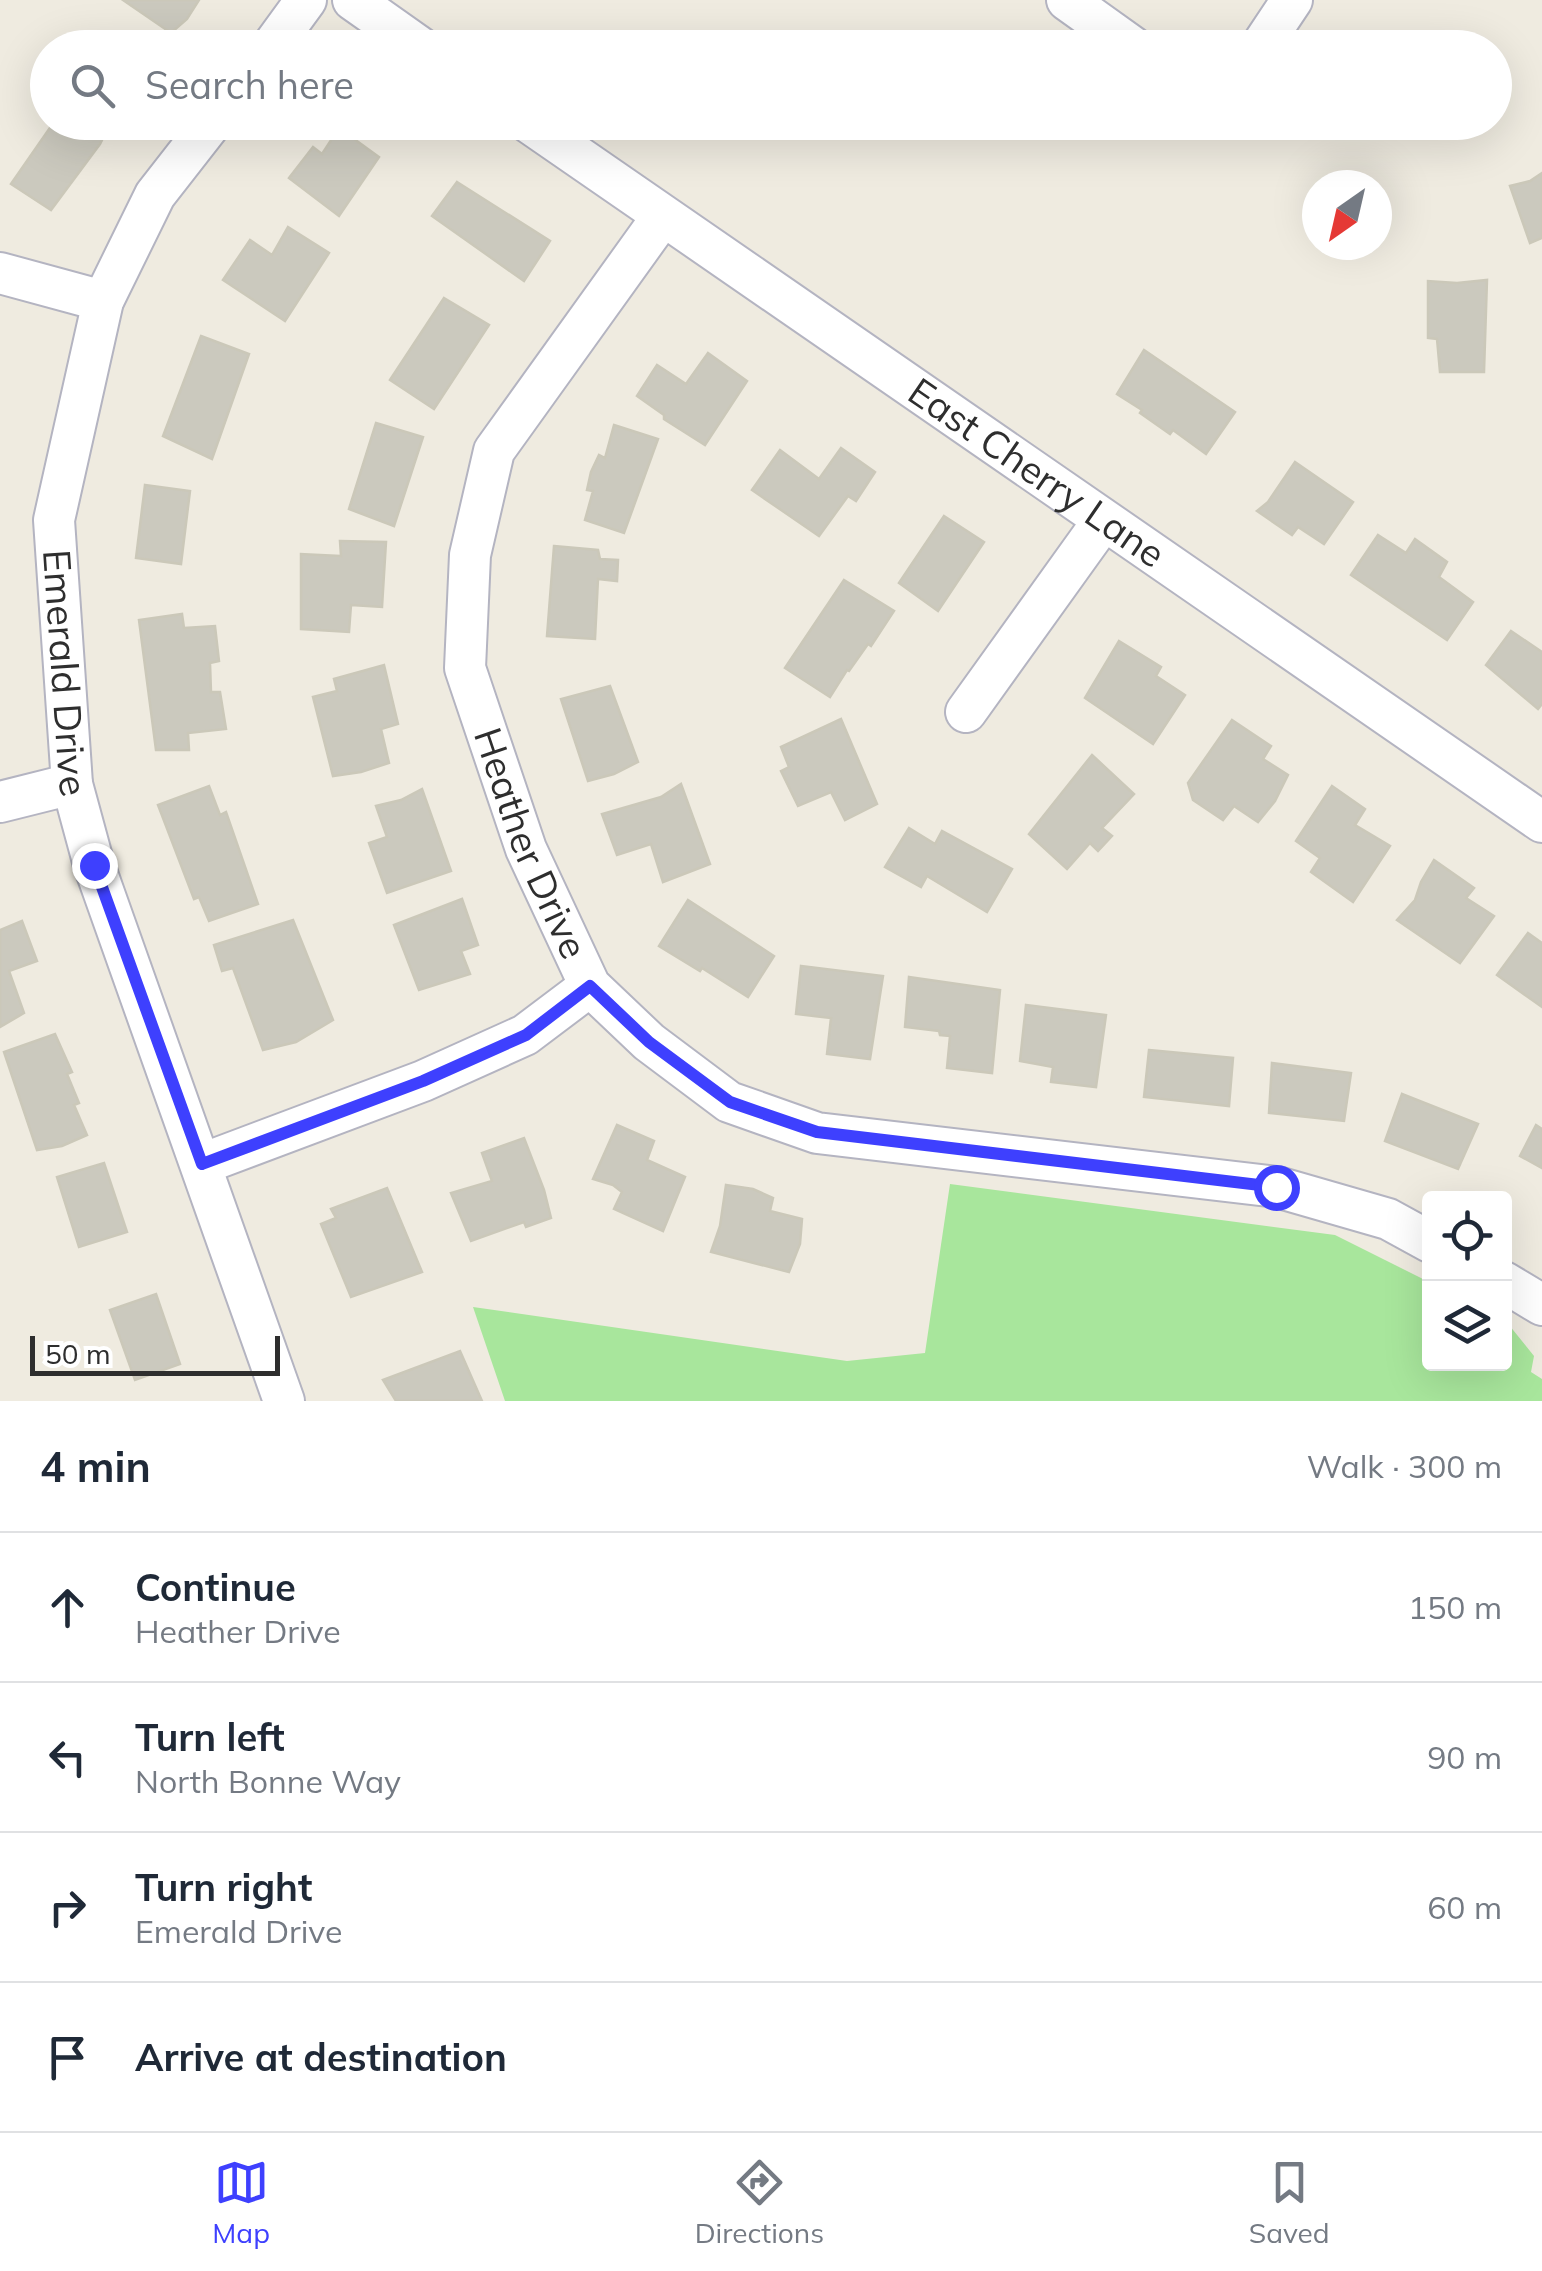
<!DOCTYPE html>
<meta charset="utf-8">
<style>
body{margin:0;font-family:Mulish,sans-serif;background:#f6f6f7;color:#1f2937}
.controls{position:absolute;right:30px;bottom:30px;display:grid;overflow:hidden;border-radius:10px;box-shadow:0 10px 40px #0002}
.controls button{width:90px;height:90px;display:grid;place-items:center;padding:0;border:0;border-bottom:2px solid #e0e1e3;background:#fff;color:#1f2937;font:50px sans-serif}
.compass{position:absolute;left:1302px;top:170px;width:90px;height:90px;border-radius:50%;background:#fff;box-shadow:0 10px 40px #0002;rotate:214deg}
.scale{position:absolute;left:30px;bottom:25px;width:250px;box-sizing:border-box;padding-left:10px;border:5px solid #2e2e2e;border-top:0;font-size:28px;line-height:35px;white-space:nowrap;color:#2e2e2e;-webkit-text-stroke:8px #fff;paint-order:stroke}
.stop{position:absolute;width:30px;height:30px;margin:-22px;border:8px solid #3e40fe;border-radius:50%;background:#fff}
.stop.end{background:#3e40fe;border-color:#fff;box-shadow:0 2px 10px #0008}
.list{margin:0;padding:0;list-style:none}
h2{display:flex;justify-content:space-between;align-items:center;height:130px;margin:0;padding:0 40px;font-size:42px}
h2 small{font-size:32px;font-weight:400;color:#747a83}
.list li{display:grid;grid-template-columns:65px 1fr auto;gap:30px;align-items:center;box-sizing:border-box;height:150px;padding:0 40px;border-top:2px solid #e0e1e3}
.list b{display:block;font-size:38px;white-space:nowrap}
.list p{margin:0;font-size:32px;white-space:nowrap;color:#747a83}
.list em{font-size:32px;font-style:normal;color:#747a83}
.icon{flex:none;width:55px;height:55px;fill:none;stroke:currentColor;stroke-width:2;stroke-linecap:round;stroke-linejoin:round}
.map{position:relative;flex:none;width:1542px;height:1401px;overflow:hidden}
.search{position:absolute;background:#fff;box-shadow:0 10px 40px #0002;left:30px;right:30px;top:30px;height:110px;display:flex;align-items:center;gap:25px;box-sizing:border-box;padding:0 35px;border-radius:55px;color:#747a83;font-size:38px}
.sheet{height:730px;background:#fff}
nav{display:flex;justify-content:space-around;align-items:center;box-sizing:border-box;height:140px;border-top:2px solid #e0e1e3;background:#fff;font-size:28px;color:#747a83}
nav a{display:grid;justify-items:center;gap:5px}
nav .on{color:#3e40fe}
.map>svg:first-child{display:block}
.green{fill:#a8e69c}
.building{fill:#cbc9be;stroke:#cbc8b9;stroke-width:2.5}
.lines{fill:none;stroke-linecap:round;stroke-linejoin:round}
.minor-casing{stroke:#b4b4c1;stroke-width:44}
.minor{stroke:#fff;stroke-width:40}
.route{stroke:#3e40fe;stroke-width:12}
.labels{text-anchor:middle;stroke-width:9;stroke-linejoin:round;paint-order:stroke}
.street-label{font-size:38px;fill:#2e2e2e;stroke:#fff}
</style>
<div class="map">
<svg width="1542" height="1401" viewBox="0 0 1542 1401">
<rect width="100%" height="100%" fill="#efebe0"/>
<!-- green -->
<path class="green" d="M950 1184 1335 1235 1429 1282 1430 1364H1504L1505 1320 1534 1356 1531 1372 1542 1379V1401H505L473 1307 847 1361 925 1353Z"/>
<!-- building -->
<g class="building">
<path d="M123 0H199L187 19 171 33Z"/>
<path d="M54 122H111L100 144 51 210 11 184Z"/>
<path d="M339 128 379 157 339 216 289 178 313 147 322 154Z"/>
<path d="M1542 173V238L1530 243 1510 186 1530 181Z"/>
<path d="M457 182 550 241 524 281 432 216Z"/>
<path d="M288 227 329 253 285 321 223 280 250 240 272 255Z"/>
<path d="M1487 280 1484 372H1440L1437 339 1428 338V281L1457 283Z"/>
<path d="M444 298 489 325 434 409 390 380Z"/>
<path d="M201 336 249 354 212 459 163 436Z"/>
<path d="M1144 350 1235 412 1206 454 1173 430 1170 434 1140 413 1142 410 1117 394Z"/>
<path d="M708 353 747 381 705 445 664 419V415L637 396 657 365 686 384Z"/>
<path d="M376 423 423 437 394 526 349 509Z"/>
<path d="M614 425 658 439 624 533 585 520 593 491 587 490 591 472 599 455 605 458Z"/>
<path d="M841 448 875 472 856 501 848 496 819 536 752 490 780 450 819 479Z"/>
<path d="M1295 462 1353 502 1324 544 1298 527 1292 535 1257 511 1268 502Z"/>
<path d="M145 485 190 491 181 564 136 558Z"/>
<path d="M944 516 984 542 938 611 899 583Z"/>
<path d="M1378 535 1406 553 1415 539 1447 562 1439 577 1473 602 1447 640 1351 575Z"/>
<path d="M340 541 386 542 382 607 351 605 349 632 301 629V554L341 556Z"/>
<path d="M554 546 598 550 600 559 618 560 617 581 598 579 595 639 547 636Z"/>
<path d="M844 580 894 611 871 646 868 644 849 671 847 670 830 697 785 668Z"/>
<path d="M182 614 184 628 215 626 219 661 210 663 211 692H220L226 729 188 733 189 750H156L139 620Z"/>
<path d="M1511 631 1542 652V704L1538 709 1486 665Z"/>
<path d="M1119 641 1161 667 1156 676 1185 695 1153 744 1085 698Z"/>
<path d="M384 665 398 724 381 729 389 763 361 772 333 776 313 697 337 691 334 679Z"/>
<path d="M610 686 638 762 614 774 588 781 561 699Z"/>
<path d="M841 719 877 804 845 820 831 792 798 806 781 771 789 767 781 747Z"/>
<path d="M1232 720 1271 746 1263 759 1288 775 1275 801 1258 822 1234 806 1223 820 1193 800 1188 783Z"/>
<path d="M1092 755 1134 794 1102 828 1112 836 1098 851 1090 843 1067 869 1029 834Z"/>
<path d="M681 784 710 864 663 882 651 844 617 855 602 814 661 797Z"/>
<path d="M209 786 220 815 226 812 258 904 209 921 199 897 194 899 158 805Z"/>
<path d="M1332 786 1365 809 1355 825 1390 846 1353 902 1311 872 1320 858 1296 841Z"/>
<path d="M422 789 451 871 387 893 369 843 387 837 376 806 401 800Z"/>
<path d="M909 828 935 844 942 831 1012 869 987 912 927 876 921 887 885 867Z"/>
<path d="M1434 860 1474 888 1466 898 1494 916 1460 963 1397 920 1415 900 1421 882Z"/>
<path d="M462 899 478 945 461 951 470 974 419 990 394 925Z"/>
<path d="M688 900 774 956 748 997 702 968 700 971 659 946Z"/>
<path d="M293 920 333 1020 296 1042 263 1050 233 968 222 971 214 945Z"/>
<path d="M22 921 37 961 9 971 24 1013 0 1027V930Z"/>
<path d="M1528 933 1542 943V1007L1497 975Z"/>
<path d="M801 966 883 976 870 1059 827 1054 831 1018 796 1014Z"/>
<path d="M909 977 1000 990 992 1073 947 1068 950 1036 940 1035 939 1031 905 1027Z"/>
<path d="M1026 1005 1106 1015 1096 1087 1051 1082 1053 1067 1020 1061Z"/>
<path d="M55 1034 72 1072 67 1074 79 1103 74 1105 87 1135 62 1146 37 1150 4 1052Z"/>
<path d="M1149 1050 1233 1058 1229 1106 1144 1097Z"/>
<path d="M1272 1063 1351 1073 1344 1121 1269 1113Z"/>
<path d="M1402 1094 1478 1124 1458 1169 1385 1141Z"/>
<path d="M617 1125 654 1141 647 1160 685 1177 663 1231 614 1209 622 1192 613 1185 593 1179Z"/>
<path d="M1536 1125 1542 1129V1168L1520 1156Z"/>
<path d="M524 1138 544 1190 551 1218 526 1227 524 1222 471 1241 451 1193 492 1181 482 1153Z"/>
<path d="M104 1163 127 1232 79 1247 57 1177Z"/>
<path d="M726 1185 753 1189 773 1198 770 1211 802 1219 800 1244 789 1272 711 1252 720 1226Z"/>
<path d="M387 1188 422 1272 351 1297 321 1224 336 1218 331 1209Z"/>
<path d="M156 1294 180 1364 135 1380 110 1310Z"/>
<path d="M460 1351 482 1401H396L383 1380Z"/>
</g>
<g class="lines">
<!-- minor casing -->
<g class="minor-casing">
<g id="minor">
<path d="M353 0 421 48"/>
<path d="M1067 0 1134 48"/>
<path d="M271 48 306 0"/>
<path d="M1260 48 1292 0"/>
<path id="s1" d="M212 122 155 195 103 301 54 520 72 784 94 865 284 1401"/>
<path id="s2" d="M528 122 1542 822"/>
<path id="s3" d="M662 217 494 451 470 555 465 668 526 849 590 986 649 1042 729 1102 817 1133 1277 1187 1388 1219 1430 1242"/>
<path d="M0 273 103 301"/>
<path d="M966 712 1103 521"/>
<path d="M0 802 72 784"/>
<path d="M202 1164 423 1081 525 1035 590 986"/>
<path d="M1504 1282 1542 1305"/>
</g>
</g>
<!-- minor -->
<use href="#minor" class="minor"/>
</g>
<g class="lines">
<!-- route -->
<path class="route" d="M94 865 202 1164 423 1081 526 1035 590 986 649 1042 730 1102 817 1132 1276 1187"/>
</g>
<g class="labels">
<!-- street labels -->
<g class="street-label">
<text dy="13" stroke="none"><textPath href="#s2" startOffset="618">East Cherry Lane</textPath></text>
<text dy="13" stroke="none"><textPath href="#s1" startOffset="588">Emerald Drive</textPath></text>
<text dy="13" stroke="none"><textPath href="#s3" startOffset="695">Heather Drive</textPath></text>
</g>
</g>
</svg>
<div class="controls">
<button><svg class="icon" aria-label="locate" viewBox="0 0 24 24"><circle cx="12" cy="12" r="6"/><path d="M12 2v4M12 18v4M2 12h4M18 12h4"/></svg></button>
<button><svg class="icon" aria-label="layers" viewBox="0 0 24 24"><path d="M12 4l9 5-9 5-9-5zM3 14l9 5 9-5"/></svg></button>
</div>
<svg class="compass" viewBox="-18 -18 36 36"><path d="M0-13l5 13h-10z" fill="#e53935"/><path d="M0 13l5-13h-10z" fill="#747a83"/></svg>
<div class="scale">50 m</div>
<div class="stop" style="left:1276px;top:1187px"></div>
<div class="stop end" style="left:94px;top:865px"></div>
<div class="search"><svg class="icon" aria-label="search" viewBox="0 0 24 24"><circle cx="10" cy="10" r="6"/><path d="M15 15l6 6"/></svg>Search here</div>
</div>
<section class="sheet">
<h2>4 min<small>Walk · 300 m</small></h2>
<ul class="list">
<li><svg class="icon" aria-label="ahead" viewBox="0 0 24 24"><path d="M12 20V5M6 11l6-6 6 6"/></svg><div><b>Continue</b><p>Heather Drive</p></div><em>150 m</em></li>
<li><svg class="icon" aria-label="left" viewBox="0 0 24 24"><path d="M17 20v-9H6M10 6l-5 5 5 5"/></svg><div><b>Turn left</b><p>North Bonne Way</p></div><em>90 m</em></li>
<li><svg class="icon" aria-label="right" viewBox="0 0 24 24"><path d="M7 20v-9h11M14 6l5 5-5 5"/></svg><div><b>Turn right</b><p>Emerald Drive</p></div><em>60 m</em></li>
<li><svg class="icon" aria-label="arrive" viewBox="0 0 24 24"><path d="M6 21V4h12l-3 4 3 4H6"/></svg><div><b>Arrive at destination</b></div></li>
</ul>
</section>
<nav>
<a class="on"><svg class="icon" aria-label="map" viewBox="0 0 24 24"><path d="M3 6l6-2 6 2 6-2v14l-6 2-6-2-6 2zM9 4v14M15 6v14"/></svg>Map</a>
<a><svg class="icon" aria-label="directions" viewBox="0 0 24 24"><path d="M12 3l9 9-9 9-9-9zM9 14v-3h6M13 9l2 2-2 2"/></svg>Directions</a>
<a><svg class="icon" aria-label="saved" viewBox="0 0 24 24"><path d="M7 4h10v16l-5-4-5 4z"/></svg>Saved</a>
</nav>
